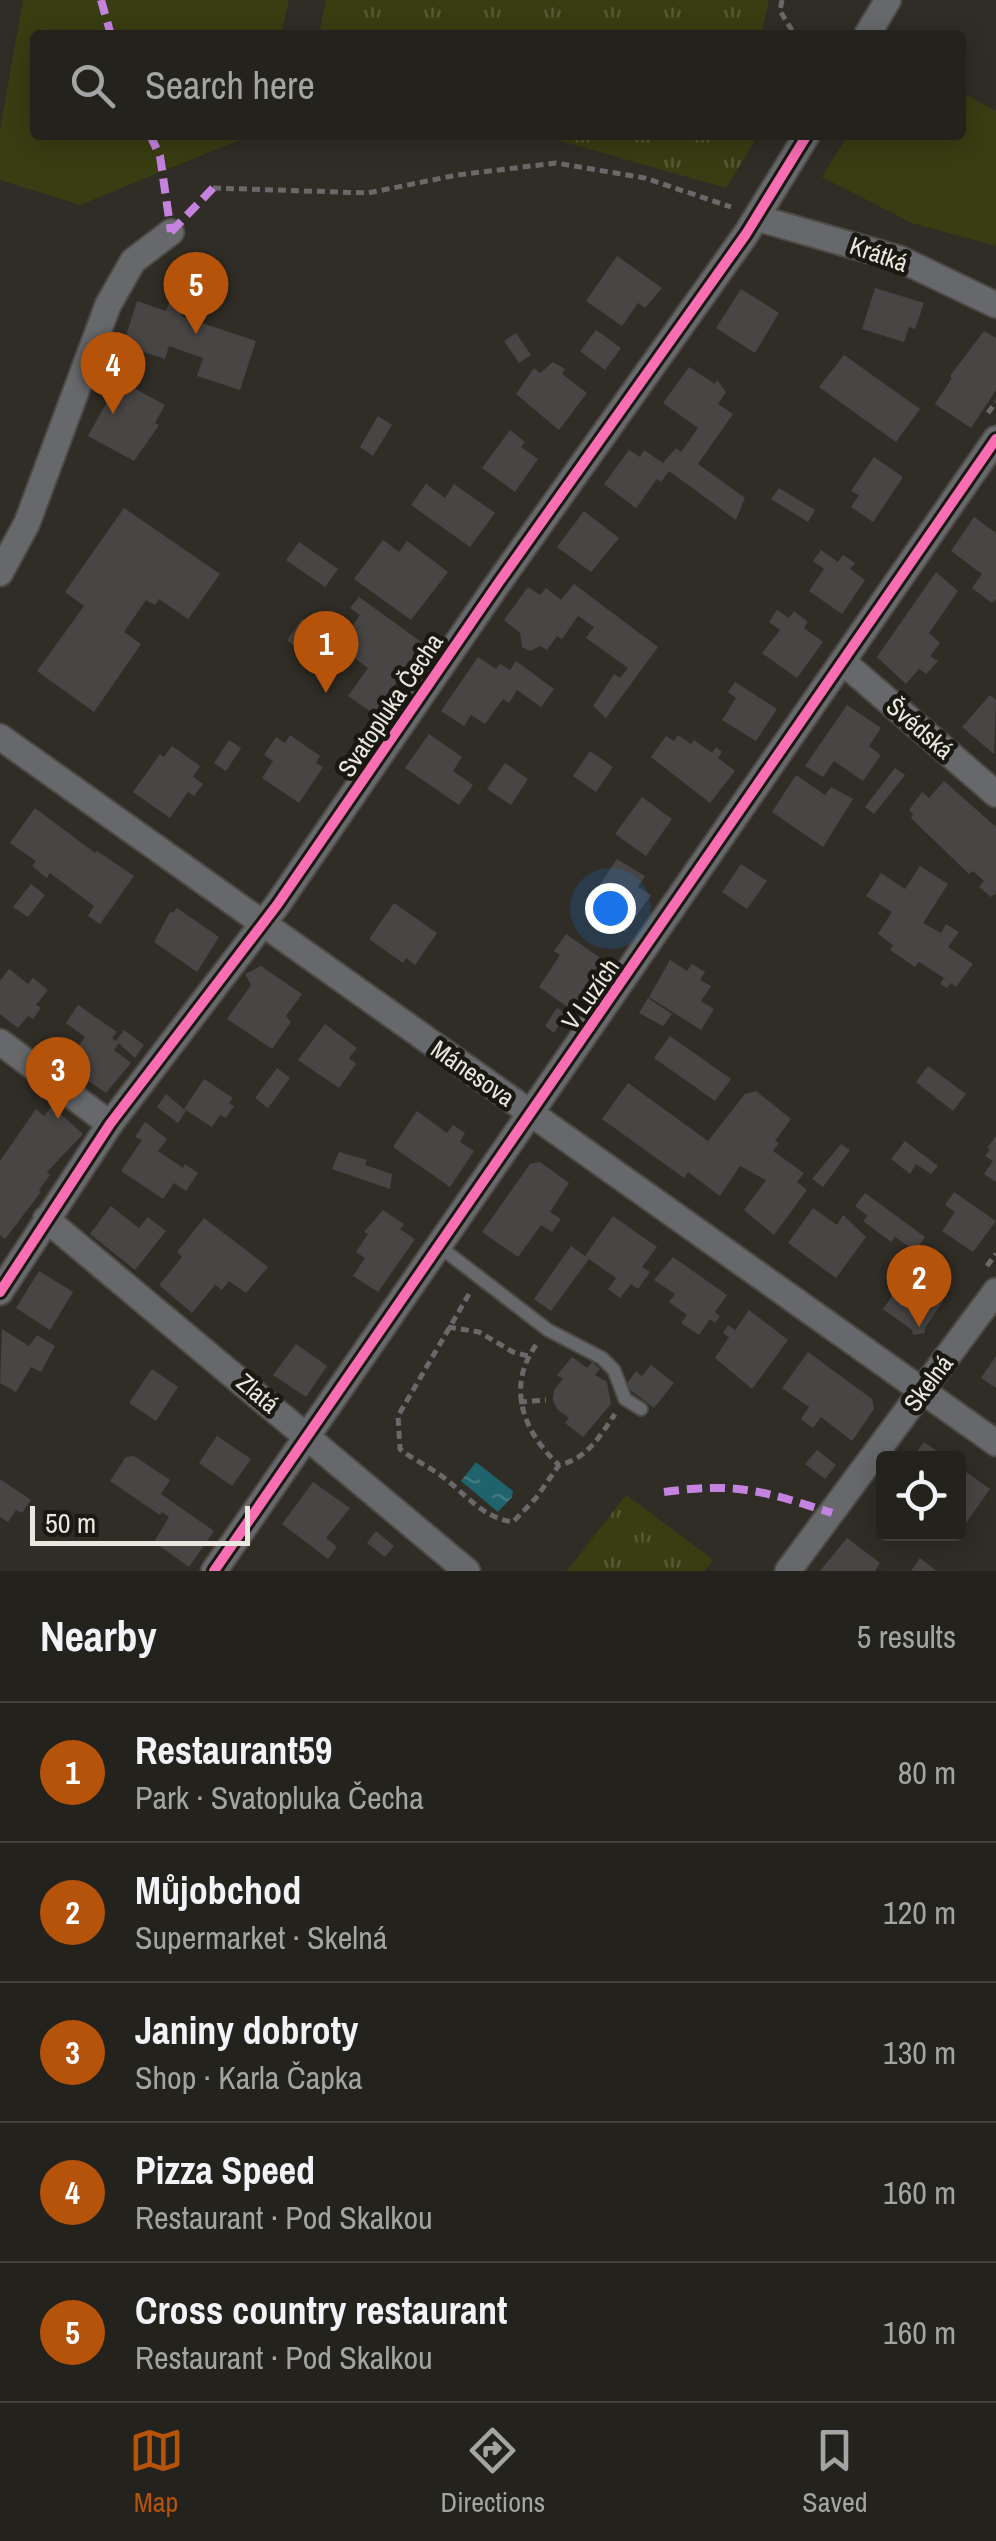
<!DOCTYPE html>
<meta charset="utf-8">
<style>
body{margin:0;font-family:"Archivo Narrow",sans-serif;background:#2b2a25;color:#f1f3f6}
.controls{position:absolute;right:30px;bottom:30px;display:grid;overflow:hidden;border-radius:10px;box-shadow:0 5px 25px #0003}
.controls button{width:90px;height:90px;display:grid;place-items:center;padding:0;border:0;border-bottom:2px solid #403f3b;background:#23221c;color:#f1f3f6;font:50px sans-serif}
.scale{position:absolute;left:30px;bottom:25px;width:220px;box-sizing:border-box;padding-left:10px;border:5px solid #e9e7de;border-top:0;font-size:28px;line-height:35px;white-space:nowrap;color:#e9e7de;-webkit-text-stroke:8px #191811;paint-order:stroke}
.you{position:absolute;left:610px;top:908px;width:35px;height:35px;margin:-25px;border:8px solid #fff;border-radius:50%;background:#1a73e8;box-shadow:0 0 0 15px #1a73e833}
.badge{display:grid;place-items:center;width:65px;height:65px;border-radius:50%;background:#b45309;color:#fff;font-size:32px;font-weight:700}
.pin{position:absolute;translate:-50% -82px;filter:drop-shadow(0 2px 5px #0008)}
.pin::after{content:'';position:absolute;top:52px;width:35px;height:30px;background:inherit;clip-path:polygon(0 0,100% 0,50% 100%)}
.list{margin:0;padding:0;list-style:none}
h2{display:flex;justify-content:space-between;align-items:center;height:130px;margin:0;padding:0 40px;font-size:42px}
h2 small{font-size:32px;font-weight:400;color:#a3a4a3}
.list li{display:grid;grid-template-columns:65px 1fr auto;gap:30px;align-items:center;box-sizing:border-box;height:140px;padding:0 40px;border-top:2px solid #403f3b}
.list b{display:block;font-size:38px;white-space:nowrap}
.list p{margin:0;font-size:32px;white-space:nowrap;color:#a3a4a3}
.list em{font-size:32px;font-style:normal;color:#a3a4a3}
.icon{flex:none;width:55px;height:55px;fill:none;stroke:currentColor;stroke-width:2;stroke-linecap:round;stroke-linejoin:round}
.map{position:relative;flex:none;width:996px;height:1571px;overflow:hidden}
.search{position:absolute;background:#23221c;box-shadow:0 5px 25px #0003;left:30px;right:30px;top:30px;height:110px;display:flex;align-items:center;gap:25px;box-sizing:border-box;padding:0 35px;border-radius:10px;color:#a3a4a3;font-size:38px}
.sheet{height:830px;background:#23221c}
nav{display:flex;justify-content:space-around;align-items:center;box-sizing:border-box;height:140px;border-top:2px solid #403f3b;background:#23221c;font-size:28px;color:#a3a4a3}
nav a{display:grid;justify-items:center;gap:5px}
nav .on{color:#b45309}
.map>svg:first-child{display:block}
.grass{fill:url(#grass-tufts)}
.garden{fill:#393d12}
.water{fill:url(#water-ripples)}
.building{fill:#484644}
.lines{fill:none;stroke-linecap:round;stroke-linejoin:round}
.lane-casing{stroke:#4c4a43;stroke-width:16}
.street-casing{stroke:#4c4a43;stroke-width:29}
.path{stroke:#69696a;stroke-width:5;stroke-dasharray:8 5;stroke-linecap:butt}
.lane{stroke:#66686c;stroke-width:12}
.street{stroke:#66686c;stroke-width:25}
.quiet{stroke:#c483df;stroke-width:8;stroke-dasharray:15 8;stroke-linecap:butt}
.cycleway-casing{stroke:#191811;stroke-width:16}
.cycleway{stroke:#f96db3;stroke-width:10}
.labels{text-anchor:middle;stroke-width:9;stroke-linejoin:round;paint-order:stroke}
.street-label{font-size:25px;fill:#e9e7de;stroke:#191811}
</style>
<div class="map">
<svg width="996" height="1571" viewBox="0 0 996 1571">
<defs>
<pattern id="grass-tufts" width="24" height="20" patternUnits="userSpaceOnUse" patternTransform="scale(2.5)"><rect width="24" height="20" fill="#393d12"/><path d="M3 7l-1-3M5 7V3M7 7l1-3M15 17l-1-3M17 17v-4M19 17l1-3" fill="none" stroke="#565934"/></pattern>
<pattern id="water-ripples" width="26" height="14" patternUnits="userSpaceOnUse" patternTransform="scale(2.5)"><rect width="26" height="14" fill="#1f646c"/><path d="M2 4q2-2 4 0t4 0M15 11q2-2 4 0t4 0" fill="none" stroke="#407a81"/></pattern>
</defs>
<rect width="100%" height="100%" fill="#2f2d25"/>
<!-- grass -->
<g class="grass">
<path d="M326 0H769L761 35H319Z"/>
<path d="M540 135H758L726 188Z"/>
<path d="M626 1495 713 1560 704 1571H567Z"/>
</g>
<!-- garden -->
<g class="garden">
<path d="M23 0H289L281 35H35V135H243L242 139 80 205 0 180V129Z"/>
<path d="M961 92 996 111V246L912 223 822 177 848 135H961Z"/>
</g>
<!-- water -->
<path class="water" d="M476 1462 513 1491 512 1497 498 1512 461 1481Z"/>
<!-- building -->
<g class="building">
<path d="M617 256 662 288 645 308 638 303 622 326 586 301Z"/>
<path d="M875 288 924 303 915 329 909 327 904 342 862 329Z"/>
<path d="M741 289 779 313 755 353 716 328Z"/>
<path d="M170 300 184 305 181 316 256 341 240 390 197 376 203 358 169 346 165 359 123 345 137 301 166 311Z"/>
<path d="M596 330 621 348 605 370 580 351Z"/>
<path d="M984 331 996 338V390L971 428 935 404 952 378 950 376Z"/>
<path d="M516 333 531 355 519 363 504 341Z"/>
<path d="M844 355 920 409 896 442 819 387Z"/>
<path d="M553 362 565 369 562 374 587 393 559 430 516 394 534 368 540 373Z"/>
<path d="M689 367 715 384 717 380 726 392 718 404 733 414 698 464 745 498 736 520 669 471 661 482 657 479 636 508 604 484 629 450 640 457 644 450 663 463 676 448 681 452 698 428 663 403Z"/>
<path d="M119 380 165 405 155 423 159 425 134 461 88 436Z"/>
<path d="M378 416 392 425 373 456 360 447Z"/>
<path d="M510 430 525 442 521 447 538 459 515 492 482 468Z"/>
<path d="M874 457 903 477 873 522 851 507 859 495 851 491Z"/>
<path d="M426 484 445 498 454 484 495 513 470 547 411 505Z"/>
<path d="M779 488 815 510 808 522 771 499Z"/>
<path d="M124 508 220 574 188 619 159 599 155 605 146 600 124 632 141 644 94 712 37 671 84 606 65 592Z"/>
<path d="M584 511 619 538 591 572 557 547Z"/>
<path d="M974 517 996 533V599L992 603 972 588 982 574 951 551Z"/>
<path d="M383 540 399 552 407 541 448 572 411 620 354 579Z"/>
<path d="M299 542 338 569 325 587 286 560Z"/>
<path d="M821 550 838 562 843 555 855 563 850 569 865 580 842 614 809 591 824 569 813 561Z"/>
<path d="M936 572 958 591 929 633 940 643 930 656 938 661 926 674 919 669 906 684 877 657Z"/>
<path d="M574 584 658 647 606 718 593 706 614 674 620 678 628 668 586 638 594 627 578 616 562 639 557 636 547 650 540 646 530 651 522 647 520 633 504 620 528 587 540 595 546 588 561 600Z"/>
<path d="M359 597 424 644 374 714 348 696 368 668 338 646 360 615 350 608Z"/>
<path d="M777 610 789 618 794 611 808 622 804 628 823 642 797 678 762 653 780 630 769 622Z"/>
<path d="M302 619 325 637 309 657 287 640Z"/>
<path d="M478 657 496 669 500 664 510 670 516 661 554 689 541 707 517 690 509 703 503 699 485 724 471 715 464 726 441 711Z"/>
<path d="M735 682 777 709 756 741 722 720 736 698 728 692Z"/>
<path d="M990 695 996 700 994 754 962 727Z"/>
<path d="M847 705 881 728 869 746 881 755 863 781 834 761 823 777 805 766Z"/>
<path d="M429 734 462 757 453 771 473 785 459 805 405 768Z"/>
<path d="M290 735 320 756 316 763 323 767 299 803 262 778 273 761 264 755 276 737 285 743Z"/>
<path d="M678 735 691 744 694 740 712 753 716 747 722 752 718 758 735 771 710 803 651 757 666 736 674 741Z"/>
<path d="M229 740 241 748 226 771 214 763Z"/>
<path d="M172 746 200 766 193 777 203 784 194 796 188 792 170 818 133 792 160 754 164 757Z"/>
<path d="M590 751 613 767 596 792 573 776Z"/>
<path d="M505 763 528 779 511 805 487 789Z"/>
<path d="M895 768 905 775 874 814 865 807Z"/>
<path d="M796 775 825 795 831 787 853 799 823 847 772 812Z"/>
<path d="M944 781 996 827V893L991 897 979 887 984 881 973 871 969 874 911 818 913 815 909 810 922 792 929 798Z"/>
<path d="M642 797 672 819 646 856 615 834Z"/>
<path d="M35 808 95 853 97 851 134 876 100 924 88 916 94 906 50 873 47 878 32 866 36 861 10 843Z"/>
<path d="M617 859 645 876 638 887 651 895 625 932 592 910 605 890 599 886Z"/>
<path d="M741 864 767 881 747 909 722 892Z"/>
<path d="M920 866 948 884 923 923 941 933 946 924 959 932 948 947 973 964 956 987 951 983 947 988 940 984 944 978 919 962 915 967 890 950 893 945 878 934 892 912 866 896 881 873 905 889Z"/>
<path d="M31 884 45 895 28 917 13 907Z"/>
<path d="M394 903 437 933 415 965 406 958 403 963 369 939Z"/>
<path d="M177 908 219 937 197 972 154 942 170 912 173 913Z"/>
<path d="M566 934 606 962 572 1010 539 987 560 955 554 951Z"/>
<path d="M670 960 687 971 692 964 705 972 700 980 711 986 701 1001 714 1009 701 1030 649 997Z"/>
<path d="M261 966 302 994 286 1016 291 1022 272 1049 227 1019 251 985 245 974Z"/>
<path d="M9 969 28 984 33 978 48 990 36 1005 41 1008 33 1019 28 1016 18 1028 0 1014V981Z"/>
<path d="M648 998 672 1014 663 1026 639 1013Z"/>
<path d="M78 1005 117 1032 112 1038 119 1043 114 1050 131 1063 106 1093 65 1065 85 1037 66 1023Z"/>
<path d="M557 1008 567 1014 554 1033 545 1026Z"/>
<path d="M325 1024 357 1048 349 1058 356 1064 339 1088 298 1060Z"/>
<path d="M124 1030 144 1045 135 1058 116 1041Z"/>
<path d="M670 1036 731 1079 715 1101 654 1058Z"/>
<path d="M928 1066 966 1094 953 1111 916 1082Z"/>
<path d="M277 1068 290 1078 268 1108 255 1098Z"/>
<path d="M204 1079 233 1098 229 1103 234 1106 226 1118 220 1115 212 1127 184 1109Z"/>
<path d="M628 1083 708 1141 745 1094 756 1091 791 1119 775 1141 779 1143 773 1151 804 1173 797 1182 807 1190 774 1235 744 1210 766 1180 740 1166 720 1196 688 1172 684 1178 602 1119Z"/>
<path d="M166 1094 186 1111 178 1123 157 1107Z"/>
<path d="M52 1106 83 1134 47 1172 50 1175 39 1190 41 1192 5 1239 0 1235V1161L36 1109 44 1116Z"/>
<path d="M417 1111 447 1133 453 1125 465 1133 460 1142 474 1151 450 1187 393 1147Z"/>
<path d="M145 1122 167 1139 158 1151 183 1168 185 1164 198 1173 186 1191 174 1183 163 1199 121 1171 142 1140 135 1137Z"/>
<path d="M996 1136V1182L984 1174 993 1161 985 1156 990 1150 987 1148Z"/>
<path d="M905 1141 938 1166 931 1174 916 1164 910 1174 891 1159Z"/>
<path d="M841 1144 850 1150 823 1187 812 1179Z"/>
<path d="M339 1152 367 1160 365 1165 392 1174 390 1189 332 1169Z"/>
<path d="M540 1162 569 1183 550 1212 561 1219 552 1232 541 1225 518 1257 482 1232 530 1164Z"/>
<path d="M954 1192 996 1221 973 1252 942 1231 955 1212 945 1205Z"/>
<path d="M865 1193 925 1237 915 1251 895 1237 891 1242 863 1221 868 1216 855 1206Z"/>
<path d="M111 1206 139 1228 148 1217 166 1231 135 1270 90 1234Z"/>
<path d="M813 1208 837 1225 843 1215 866 1237 836 1278 788 1243Z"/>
<path d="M383 1210 404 1224 400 1229 415 1239 378 1292 353 1276 365 1258 356 1252 368 1234 364 1232Z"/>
<path d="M613 1216 657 1247 642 1267 650 1272 638 1289 631 1284 620 1298 608 1289 616 1278 589 1259 551 1311 534 1299 571 1246 585 1256Z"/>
<path d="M204 1218 268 1267 246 1293 229 1281 222 1290 215 1285 192 1313 159 1285 182 1257 177 1252Z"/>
<path d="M673 1257 727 1295 715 1312 720 1316 715 1323 710 1319 699 1335 681 1323 687 1315 669 1302 675 1294 654 1280Z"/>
<path d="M914 1267 927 1275 920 1285 943 1301 925 1328V1333L913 1335 912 1330 883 1309 899 1286 890 1280 896 1271 907 1278Z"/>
<path d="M39 1271 73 1292 50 1330 16 1308Z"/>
<path d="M749 1310 788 1340 752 1389 715 1358 729 1337 723 1333 728 1325 735 1330Z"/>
<path d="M2 1329 29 1346 37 1335 55 1346 41 1372 31 1367 16 1392 0 1383Z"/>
<path d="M296 1344 327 1366 306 1397 273 1375Z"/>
<path d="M808 1352 872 1399 874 1409 852 1441 821 1417 813 1428 801 1419 809 1407 782 1388Z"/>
<path d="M996 1356V1388L981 1378Z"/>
<path d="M572 1357 587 1368 592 1362 600 1369 595 1375 607 1382 611 1404 583 1437 565 1423 569 1418 557 1409 553 1400 554 1390 563 1379 557 1375Z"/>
<path d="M651 1365 674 1383 654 1408 625 1386 636 1371 642 1376Z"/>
<path d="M152 1369 178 1387 156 1421 129 1403Z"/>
<path d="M217 1436 251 1459 232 1486 199 1463Z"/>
<path d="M924 1442 947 1458H912Z"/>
<path d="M817 1450 836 1465 825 1479 805 1464Z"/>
<path d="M134 1456 170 1480 161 1494 214 1531 189 1567 154 1542 169 1517 162 1512 160 1515 110 1481 126 1457Z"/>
<path d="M959 1467 990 1489 959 1533Z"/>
<path d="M0 1479 31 1500 22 1513 16 1510 8 1522 0 1517Z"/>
<path d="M313 1482 350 1508 326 1538 337 1547 328 1559 282 1524Z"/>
<path d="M376 1531 394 1546 385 1557 367 1543Z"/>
<path d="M847 1538 880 1563 875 1571H820Z"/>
<path d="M920 1558 937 1571H911Z"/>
</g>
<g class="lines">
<!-- lane casing -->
<g class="lane-casing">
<path id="lane" d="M440 1247 548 1330 602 1358 614 1370 625 1399 641 1409"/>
</g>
<!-- street casing -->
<g class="street-casing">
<g id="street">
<path d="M867 35 888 0"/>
<path d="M757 218 900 259 996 305"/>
<path d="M0 573 27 523 108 305 133 261 171 232"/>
<path d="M843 662 996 794"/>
<path d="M0 737 996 1443"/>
<path d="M0 1042 110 1124"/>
<path d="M46 1219 467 1571"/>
<path d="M0 1292 110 1124 277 905 499 582 746 234 807 135"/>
<path d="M214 1571 996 439"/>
<path d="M788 1571 996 1291"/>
</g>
</g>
<!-- path -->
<g class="path">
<path d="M782 0 780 11 795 35"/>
<path d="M213 188 368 193 457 175 556 163 645 178 731 207"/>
<path d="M988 413 996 402"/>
<path d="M987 1266 996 1254"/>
<path d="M469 1294 398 1416 400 1449C415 1461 432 1468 447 1480 468 1497 484 1518 513 1522L536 1498 559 1465C587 1459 600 1436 615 1414"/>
<path d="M448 1327 479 1332 513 1352 528 1356"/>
<path d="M536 1345C506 1387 523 1432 559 1465"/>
<path d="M519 1402 546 1400"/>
</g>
<!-- lane -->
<use href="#lane" class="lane"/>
<!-- street -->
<use href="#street" class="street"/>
<!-- quiet -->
<g class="quiet">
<path d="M101 0 111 35"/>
<path d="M150 135 160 156 171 232"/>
<path d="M171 232 213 188"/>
<path d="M664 1492C737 1482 764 1491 832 1513"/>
</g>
<!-- cycleway casing -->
<g class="cycleway-casing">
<g id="cycleway">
<path d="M0 1292 110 1124 277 905 499 582 746 234 807 135"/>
<path d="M214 1571 996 439"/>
</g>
</g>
<!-- cycleway -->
<use href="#cycleway" class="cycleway"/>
</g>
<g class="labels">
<!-- street labels -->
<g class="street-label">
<text transform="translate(879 254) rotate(19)" y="9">Krátká</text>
<text transform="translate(390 705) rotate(-56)" y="9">Svatopluka Čecha</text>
<text transform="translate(920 728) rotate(41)" y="9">Švédská</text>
<text transform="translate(590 994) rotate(-55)" y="9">V Luzích</text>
<text transform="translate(473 1073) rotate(35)" y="9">Mánesova</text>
<text transform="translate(928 1383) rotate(-53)" y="9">Skelná</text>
<text transform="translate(258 1393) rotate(40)" y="9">Zlatá</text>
</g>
</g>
</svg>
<div class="controls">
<button><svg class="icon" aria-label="locate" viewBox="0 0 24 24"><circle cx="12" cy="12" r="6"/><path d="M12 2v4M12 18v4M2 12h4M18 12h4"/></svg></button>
</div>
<div class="scale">50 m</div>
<div class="you"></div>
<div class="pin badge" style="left:326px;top:693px">1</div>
<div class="pin badge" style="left:919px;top:1327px">2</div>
<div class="pin badge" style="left:58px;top:1119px">3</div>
<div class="pin badge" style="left:113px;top:414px">4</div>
<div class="pin badge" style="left:196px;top:334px">5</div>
<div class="search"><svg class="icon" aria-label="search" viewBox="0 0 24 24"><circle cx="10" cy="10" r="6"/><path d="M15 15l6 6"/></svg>Search here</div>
</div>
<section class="sheet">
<h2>Nearby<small>5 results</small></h2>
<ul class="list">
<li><span class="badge">1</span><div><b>Restaurant59</b><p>Park · Svatopluka Čecha</p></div><em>80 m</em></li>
<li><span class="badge">2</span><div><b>Můjobchod</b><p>Supermarket · Skelná</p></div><em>120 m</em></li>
<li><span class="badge">3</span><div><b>Janiny dobroty</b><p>Shop · Karla Čapka</p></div><em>130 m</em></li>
<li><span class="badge">4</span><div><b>Pizza Speed</b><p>Restaurant · Pod Skalkou</p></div><em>160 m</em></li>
<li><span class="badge">5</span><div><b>Cross country restaurant</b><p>Restaurant · Pod Skalkou</p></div><em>160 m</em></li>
</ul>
</section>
<nav>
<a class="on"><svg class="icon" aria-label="map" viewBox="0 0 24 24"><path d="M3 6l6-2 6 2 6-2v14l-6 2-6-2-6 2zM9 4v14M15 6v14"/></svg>Map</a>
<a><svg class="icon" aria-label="directions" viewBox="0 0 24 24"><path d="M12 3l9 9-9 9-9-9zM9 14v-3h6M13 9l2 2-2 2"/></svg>Directions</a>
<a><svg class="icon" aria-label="saved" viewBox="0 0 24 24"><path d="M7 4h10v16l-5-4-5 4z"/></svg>Saved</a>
</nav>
